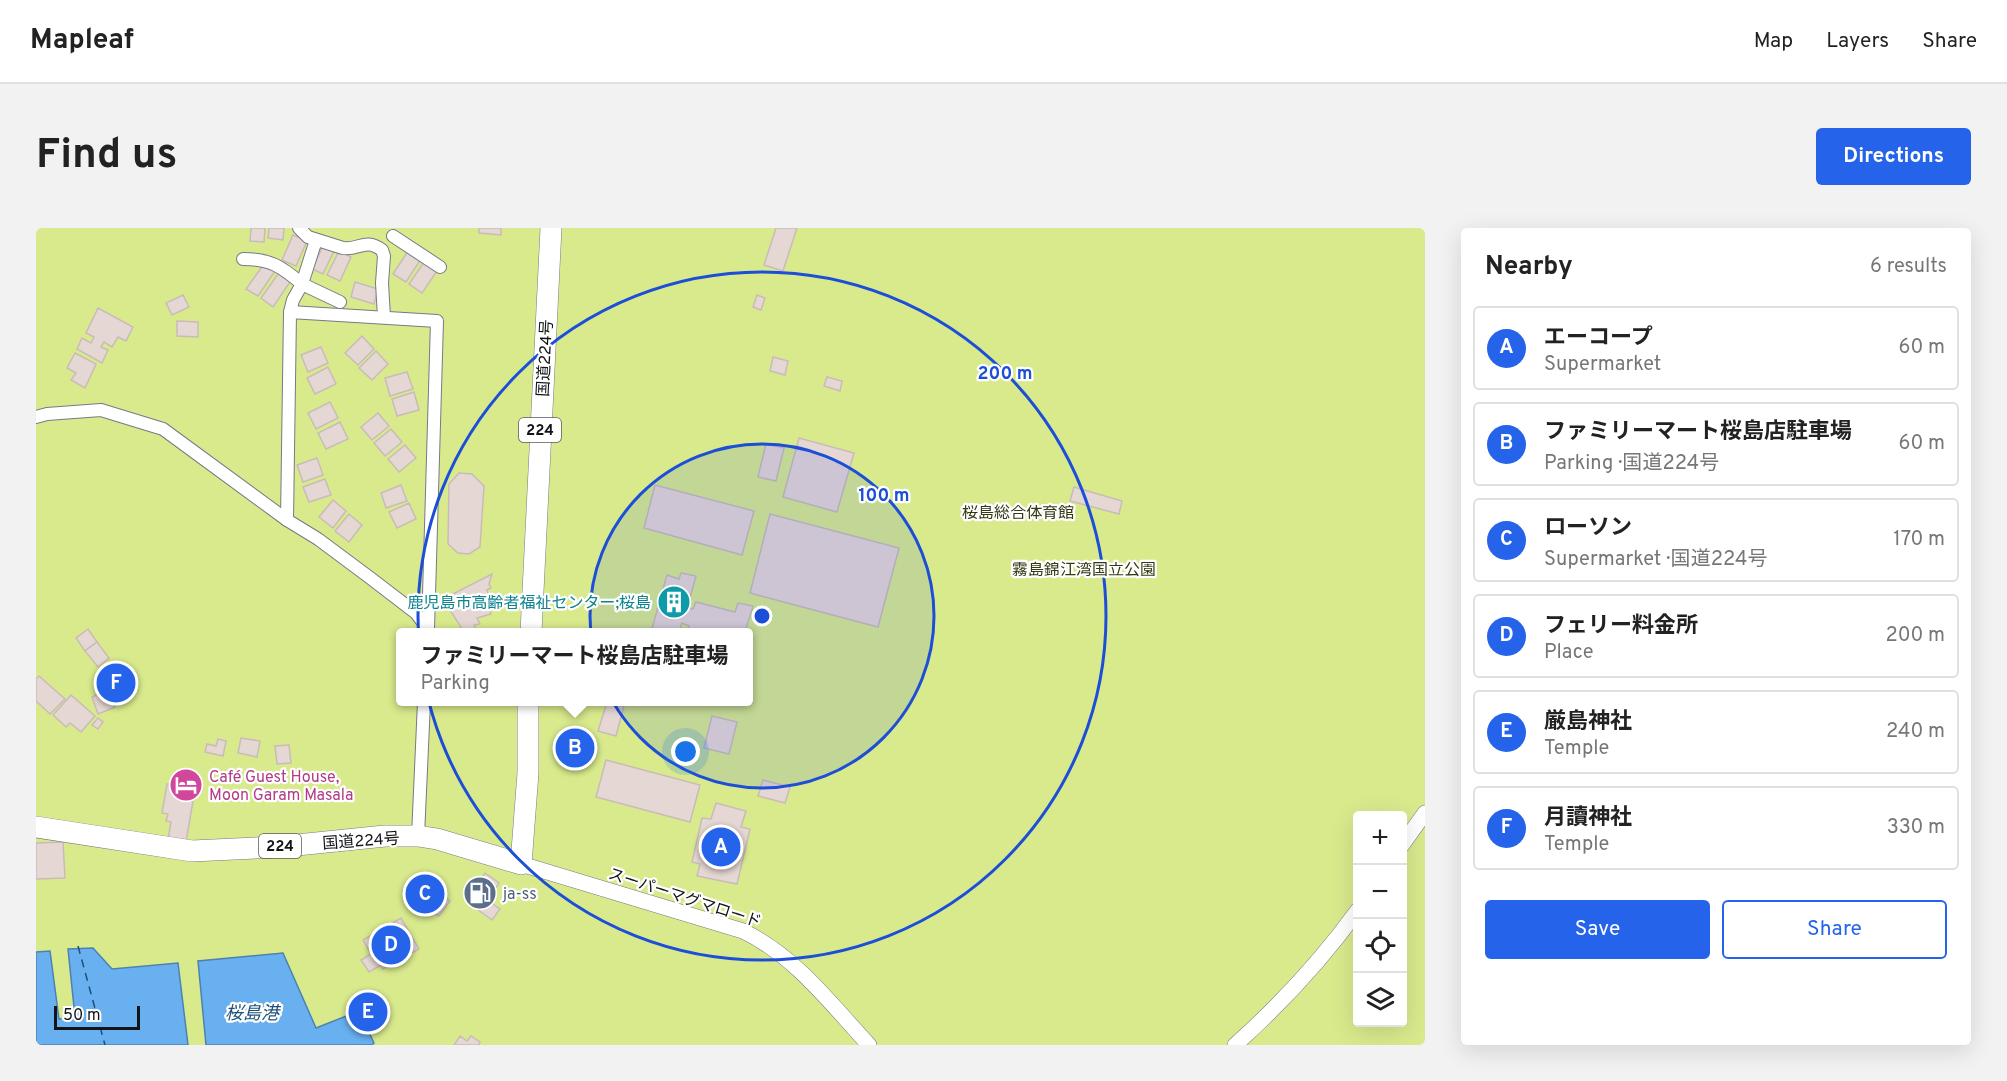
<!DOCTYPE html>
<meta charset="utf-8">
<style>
body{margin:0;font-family:Overpass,"Noto Sans JP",sans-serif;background:#f2f2f2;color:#222}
.controls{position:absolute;right:18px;bottom:18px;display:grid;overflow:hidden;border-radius:6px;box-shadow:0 6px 24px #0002}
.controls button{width:54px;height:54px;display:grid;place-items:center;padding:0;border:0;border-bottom:2px solid #e0e0e0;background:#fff;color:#222;font:30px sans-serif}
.scale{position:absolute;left:18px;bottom:15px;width:86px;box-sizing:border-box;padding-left:6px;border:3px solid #121418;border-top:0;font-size:16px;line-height:21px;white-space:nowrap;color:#121418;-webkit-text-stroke:4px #fff;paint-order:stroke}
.you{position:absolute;left:650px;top:524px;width:21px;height:21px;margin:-15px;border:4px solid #fff;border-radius:50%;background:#1a73e8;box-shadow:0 0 0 9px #1a73e833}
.badge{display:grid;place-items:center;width:39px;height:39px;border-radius:50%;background:#2563eb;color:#fff;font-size:20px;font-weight:700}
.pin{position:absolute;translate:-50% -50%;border:3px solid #fff;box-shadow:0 2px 6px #0006}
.popup{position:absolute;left:360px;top:400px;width:357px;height:78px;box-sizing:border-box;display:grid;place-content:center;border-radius:6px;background:#fff;filter:drop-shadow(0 2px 4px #0005);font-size:20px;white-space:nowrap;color:#767676}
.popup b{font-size:22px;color:#222}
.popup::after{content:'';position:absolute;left:50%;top:100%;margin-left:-12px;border:12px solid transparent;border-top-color:#fff}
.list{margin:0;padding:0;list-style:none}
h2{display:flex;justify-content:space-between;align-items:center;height:78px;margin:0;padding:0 24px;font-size:26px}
h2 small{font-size:20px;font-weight:400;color:#767676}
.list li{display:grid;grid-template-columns:39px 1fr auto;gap:18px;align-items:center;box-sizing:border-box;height:84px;margin:0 12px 12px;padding:0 12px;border:2px solid #e0e0e0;border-radius:6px}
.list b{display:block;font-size:22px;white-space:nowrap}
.list p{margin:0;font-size:20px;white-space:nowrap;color:#767676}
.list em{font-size:20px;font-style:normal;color:#767676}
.actions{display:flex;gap:12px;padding:18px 24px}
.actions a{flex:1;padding:14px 0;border:2px solid #2563eb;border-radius:6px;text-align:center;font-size:21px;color:#2563eb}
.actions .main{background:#2563eb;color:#fff}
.icon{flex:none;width:33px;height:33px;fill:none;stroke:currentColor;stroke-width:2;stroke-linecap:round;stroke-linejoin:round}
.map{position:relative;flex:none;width:1389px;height:817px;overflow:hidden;border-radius:6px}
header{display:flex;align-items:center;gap:36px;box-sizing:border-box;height:84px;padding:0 30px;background:#fff;border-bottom:2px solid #e0e0e0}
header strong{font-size:28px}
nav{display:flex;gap:33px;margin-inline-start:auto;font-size:21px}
.intro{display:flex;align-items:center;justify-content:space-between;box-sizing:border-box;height:144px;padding:0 36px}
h1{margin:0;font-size:42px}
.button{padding:15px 27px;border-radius:6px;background:#2563eb;color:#fff;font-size:21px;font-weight:700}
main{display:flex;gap:36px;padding:0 36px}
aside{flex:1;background:#fff;border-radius:6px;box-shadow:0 6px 24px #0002}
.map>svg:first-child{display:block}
.green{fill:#d9ea8d;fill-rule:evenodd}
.water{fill:#68b0f0;stroke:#4e81af;stroke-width:1.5}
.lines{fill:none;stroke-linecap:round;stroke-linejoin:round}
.ferry{stroke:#1d517b;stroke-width:1.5;stroke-dasharray:8 6;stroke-linecap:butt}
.building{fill:#e5d7d3;stroke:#c9bcb8;stroke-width:1.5}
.minor-casing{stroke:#747b84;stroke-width:14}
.tertiary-casing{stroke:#747b84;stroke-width:16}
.trunk-casing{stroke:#747b84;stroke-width:22}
.minor{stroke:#fff;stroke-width:12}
.tertiary{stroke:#fff;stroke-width:15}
.trunk{stroke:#fff;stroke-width:21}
.ring{fill:none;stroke:#1d4ed8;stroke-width:3}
.labels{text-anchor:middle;stroke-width:4.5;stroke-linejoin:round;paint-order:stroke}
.shield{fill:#fff;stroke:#595a5d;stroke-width:1.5}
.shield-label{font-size:15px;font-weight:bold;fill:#121418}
.street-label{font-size:16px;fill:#121418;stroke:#fff}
.park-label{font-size:16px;fill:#333913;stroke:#fff}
.culture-label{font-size:16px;fill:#0d838f;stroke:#fff;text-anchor:end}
.hotel-label{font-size:16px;fill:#b23c85;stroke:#fff;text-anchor:start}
.service-label{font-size:16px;fill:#4e5e75;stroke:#fff;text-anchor:start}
.water-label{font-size:18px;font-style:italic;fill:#1d517b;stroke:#fff}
.centre{fill:#1d4ed8;stroke:#fff;stroke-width:3}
.ring-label{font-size:18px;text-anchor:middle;font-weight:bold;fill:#1d4ed8;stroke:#fff;stroke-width:4.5;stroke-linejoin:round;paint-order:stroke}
</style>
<header>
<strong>Mapleaf</strong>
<nav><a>Map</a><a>Layers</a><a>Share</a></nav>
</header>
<div class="intro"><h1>Find us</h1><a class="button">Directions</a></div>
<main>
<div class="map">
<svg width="1389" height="817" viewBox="0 0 1389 817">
<rect width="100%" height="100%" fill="#fafcfe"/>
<!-- green -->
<path class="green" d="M0 0H1389V817H0ZM365 404H713V474H365ZM1322 588H1366V794H1322Z"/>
<!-- water -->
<g class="water">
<path d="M57 720 76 741 142 735 152 817H0V724L14 723 23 791 39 789 32 721Z"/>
<path d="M247 725 280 800 323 783 338 815 336 817H170L162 733Z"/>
</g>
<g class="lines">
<!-- ferry -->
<path class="ferry" d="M42 718 69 817"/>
</g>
<!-- building -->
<g class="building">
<path d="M215 0H229L228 14 214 13Z"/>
<path d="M233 0H248L247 12 232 10Z"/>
<path d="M443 0H465V7L443 5Z"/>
<path d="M740 0H761L747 43 728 37Z"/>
<path d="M257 7 271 13 260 38 246 32Z"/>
<path d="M287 18 298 23 287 46 276 41Z"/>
<path d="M303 23 315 29 304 53 291 47Z"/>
<path d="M372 23 385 31 370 54 357 46Z"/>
<path d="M388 34 401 43 386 65 373 56Z"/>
<path d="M228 36 239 43 222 68 210 61Z"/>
<path d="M242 46 254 54 237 79 225 70Z"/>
<path d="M319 54 342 61 338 76 315 69Z"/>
<path d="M147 67 153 79 136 87 130 75Z"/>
<path d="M721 67 729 70 725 82 717 79Z"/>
<path d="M62 80 97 99 90 113 82 109 76 119 68 114 65 119 72 122 66 135 41 121 46 110 55 115 58 109 50 105Z"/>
<path d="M141 93 162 94V109L141 108Z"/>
<path d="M326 108 338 121 322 137 309 125Z"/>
<path d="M285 119 292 135 272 144 265 127Z"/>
<path d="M340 123 352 136 336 152 323 140Z"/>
<path d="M39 125 60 136 49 160 35 152 40 145 31 140Z"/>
<path d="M737 129 752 133 749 147 734 143Z"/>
<path d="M292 139 300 156 279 166 271 150Z"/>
<path d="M371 144 377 161 354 168 349 150Z"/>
<path d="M791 149 806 153 804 163 788 158Z"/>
<path d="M378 164 383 182 361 188 356 171Z"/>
<path d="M294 174 302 190 280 201 272 185Z"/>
<path d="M342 185 353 198 336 212 325 199Z"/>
<path d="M304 194 312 211 290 221 282 205Z"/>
<path d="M355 201 366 214 349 228 338 215Z"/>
<path d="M763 210 818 225 801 284 747 269Z"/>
<path d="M730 216 748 220 740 253 722 249Z"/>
<path d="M369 217 380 230 363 244 352 231Z"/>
<path d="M281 230 287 247 267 254 261 237Z"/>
<path d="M423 245 436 246 448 258 444 319 433 326 422 325 412 316 413 256Z"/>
<path d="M289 251 295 267 273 274 267 259Z"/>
<path d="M365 257 371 273 350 280 345 265Z"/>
<path d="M619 257 718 283 706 327 608 300Z"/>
<path d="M1038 259 1086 273 1083 286 1034 273Z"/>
<path d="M297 272 310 283 297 300 283 289Z"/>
<path d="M373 275 380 291 361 300 353 284Z"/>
<path d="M313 286 326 297 313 314 299 303Z"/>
<path d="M734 286 863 320 842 399 714 365Z"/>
<path d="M645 345 660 348 651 380 657 381 660 374 699 384 702 375 717 378 709 404H651L653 398 646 395 643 404H615L631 347 643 351Z"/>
<path d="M456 346 453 356 455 360 451 362 453 368 448 370 455 386 441 390 444 396 438 397 441 403 428 404 407 371Z"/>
<path d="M52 401 61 414 49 423 40 410Z"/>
<path d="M61 414 73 430 62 439 49 423Z"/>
<path d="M3 448 29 471 14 486 0 473V451Z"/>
<path d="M71 461 79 479 62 486 56 469Z"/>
<path d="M35 467 59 488 45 504 34 495 30 499 17 487Z"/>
<path d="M571 474H589L580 508 562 503Z"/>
<path d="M676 488 701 494 693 526 668 520Z"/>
<path d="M62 490 67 494 62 501 56 497Z"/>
<path d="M205 510 224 513 221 529 202 525Z"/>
<path d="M182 511 190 513 187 528 169 524 171 516 180 518Z"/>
<path d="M253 517 255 535 241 536 239 518Z"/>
<path d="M570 532 664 557 654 594 560 569Z"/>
<path d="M727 552 754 559 749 575 722 568Z"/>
<path d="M149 555 157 556 154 572 146 570Z"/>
<path d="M131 556 147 559 145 571 157 573 150 614 132 611 135 594 130 593 132 586 126 585Z"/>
<path d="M680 575 710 583 705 599 714 601 701 656 661 648 664 636 656 634 666 590 675 591Z"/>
<path d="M27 614 29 650 0 651V615Z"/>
<path d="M449 645 463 655 458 663 453 660 440 680 432 675 445 656 443 654Z"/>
<path d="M378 647 414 673 403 688 367 663Z"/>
<path d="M448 670 464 681 456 692 441 681Z"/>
<path d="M365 690 383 721 347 741 345 737 333 744 325 732 335 726 327 712Z"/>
<path d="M424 808 431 813 435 808 444 814 443 817H418Z"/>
</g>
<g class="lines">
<!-- minor casing -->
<g class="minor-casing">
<g id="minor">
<path d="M263 0 272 9 307 20C322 23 329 9 346 22L348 28 346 55 348 89"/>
<path d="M357 8 404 39"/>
<path d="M280 12 266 56 304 74"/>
<path d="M207 31C234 31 245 38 266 56L257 72 254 84"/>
<path d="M0 189 11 186 65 182 127 201 251 292 282 311 333 349 380 385 392 401"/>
<path d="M251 292 254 84 401 93 392 401"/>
<path d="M382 608 388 474"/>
</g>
</g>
<!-- tertiary casing -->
<g class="tertiary-casing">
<g id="tertiary">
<path d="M1366 617 1389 585"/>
<path d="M485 636 707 703C759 728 794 775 833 817"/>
<path d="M1199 817C1246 775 1285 733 1322 682"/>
</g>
</g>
<!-- trunk casing -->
<g class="trunk-casing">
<g id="trunk">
<path d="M495 404 515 0"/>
<path d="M0 599 156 623 241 619 349 608H382L401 611 485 636 492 545V474"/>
</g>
</g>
<!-- minor -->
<use href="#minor" class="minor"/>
<!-- tertiary -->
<use href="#tertiary" class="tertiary"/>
<!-- trunk -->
<use href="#trunk" class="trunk"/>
</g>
<!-- distance rings -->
<circle cx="726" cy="388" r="172" fill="#1d4ed8" fill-opacity=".12"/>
<g class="ring">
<circle cx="726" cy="388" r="172"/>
<circle cx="726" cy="388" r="344"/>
</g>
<!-- icons -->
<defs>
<g id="building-disc" transform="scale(1.725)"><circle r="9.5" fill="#0f9aa8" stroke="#fff"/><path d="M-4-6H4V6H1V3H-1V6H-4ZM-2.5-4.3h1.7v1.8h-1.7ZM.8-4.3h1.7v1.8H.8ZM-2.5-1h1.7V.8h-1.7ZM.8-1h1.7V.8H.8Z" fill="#fff"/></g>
<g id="hotel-disc" transform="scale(1.725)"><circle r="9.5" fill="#d1479c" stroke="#fff"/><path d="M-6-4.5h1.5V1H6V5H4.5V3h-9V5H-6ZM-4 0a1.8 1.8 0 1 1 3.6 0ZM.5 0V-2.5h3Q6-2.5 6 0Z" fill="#fff"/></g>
<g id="fuel-disc" transform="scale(1.725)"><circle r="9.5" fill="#5c6f8a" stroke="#fff"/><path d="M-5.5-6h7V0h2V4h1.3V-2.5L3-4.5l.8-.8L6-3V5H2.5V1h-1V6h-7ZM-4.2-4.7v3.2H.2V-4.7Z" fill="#fff"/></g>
</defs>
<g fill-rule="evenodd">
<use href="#building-disc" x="638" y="374"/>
<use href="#hotel-disc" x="150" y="557"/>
<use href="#fuel-disc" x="444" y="665"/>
</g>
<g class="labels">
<!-- shield labels -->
<g class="shield">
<rect x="483" y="190" width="42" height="24" rx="4.5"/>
<rect x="223" y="606" width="42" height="24" rx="4.5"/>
</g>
<g class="shield-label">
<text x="504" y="207">224</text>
<text x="244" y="623">224</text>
</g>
<!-- street labels -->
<g class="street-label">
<text transform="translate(508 130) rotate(-87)" y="6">国道224号</text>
<text transform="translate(325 612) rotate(-4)" y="6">国道224号</text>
<text transform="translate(649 669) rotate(18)" y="6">スーパーマグマロード</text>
</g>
<!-- park labels -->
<g class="park-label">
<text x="982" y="290">桜島総合体育館</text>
<text x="1048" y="347">霧島錦江湾国立公園</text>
</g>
<!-- culture labels -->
<g class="culture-label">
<text x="615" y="380">鹿児島市高齢者福祉センター;桜島</text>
</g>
<!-- hotel labels -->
<g class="hotel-label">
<text x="173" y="554">Café Guest House,<tspan x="173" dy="18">Moon Garam Masala</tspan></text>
</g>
<!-- service labels -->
<g class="service-label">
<text x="467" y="671">ja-ss</text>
</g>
<!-- water labels -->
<g class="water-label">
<text x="216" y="791">桜島港</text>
</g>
</g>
<circle cx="726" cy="388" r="9" class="centre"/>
<g class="ring-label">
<text x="969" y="151">200 m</text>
<text x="848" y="273">100 m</text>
</g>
</svg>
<div class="controls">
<button>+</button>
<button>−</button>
<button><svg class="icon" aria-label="locate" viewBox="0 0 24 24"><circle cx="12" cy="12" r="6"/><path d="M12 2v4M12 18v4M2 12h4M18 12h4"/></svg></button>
<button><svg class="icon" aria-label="layers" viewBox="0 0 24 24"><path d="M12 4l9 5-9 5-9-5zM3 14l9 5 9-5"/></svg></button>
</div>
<div class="scale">50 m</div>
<div class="you"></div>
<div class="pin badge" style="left:685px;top:619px">A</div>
<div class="pin badge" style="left:539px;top:520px">B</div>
<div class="popup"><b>ファミリーマート桜島店駐車場</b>Parking</div>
<div class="pin badge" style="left:389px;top:666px">C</div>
<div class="pin badge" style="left:355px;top:717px">D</div>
<div class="pin badge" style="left:332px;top:784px">E</div>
<div class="pin badge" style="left:80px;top:455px">F</div>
</div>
<aside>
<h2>Nearby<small>6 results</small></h2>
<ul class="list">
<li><span class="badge">A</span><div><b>エーコープ</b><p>Supermarket</p></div><em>60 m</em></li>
<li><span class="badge">B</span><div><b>ファミリーマート桜島店駐車場</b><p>Parking · 国道224号</p></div><em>60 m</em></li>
<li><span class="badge">C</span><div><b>ローソン</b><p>Supermarket · 国道224号</p></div><em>170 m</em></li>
<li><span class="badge">D</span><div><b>フェリー料金所</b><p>Place</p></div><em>200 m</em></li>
<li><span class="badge">E</span><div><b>厳島神社</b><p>Temple</p></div><em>240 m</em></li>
<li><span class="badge">F</span><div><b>月讀神社</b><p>Temple</p></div><em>330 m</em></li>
</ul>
<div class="actions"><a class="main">Save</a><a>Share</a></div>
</aside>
</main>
